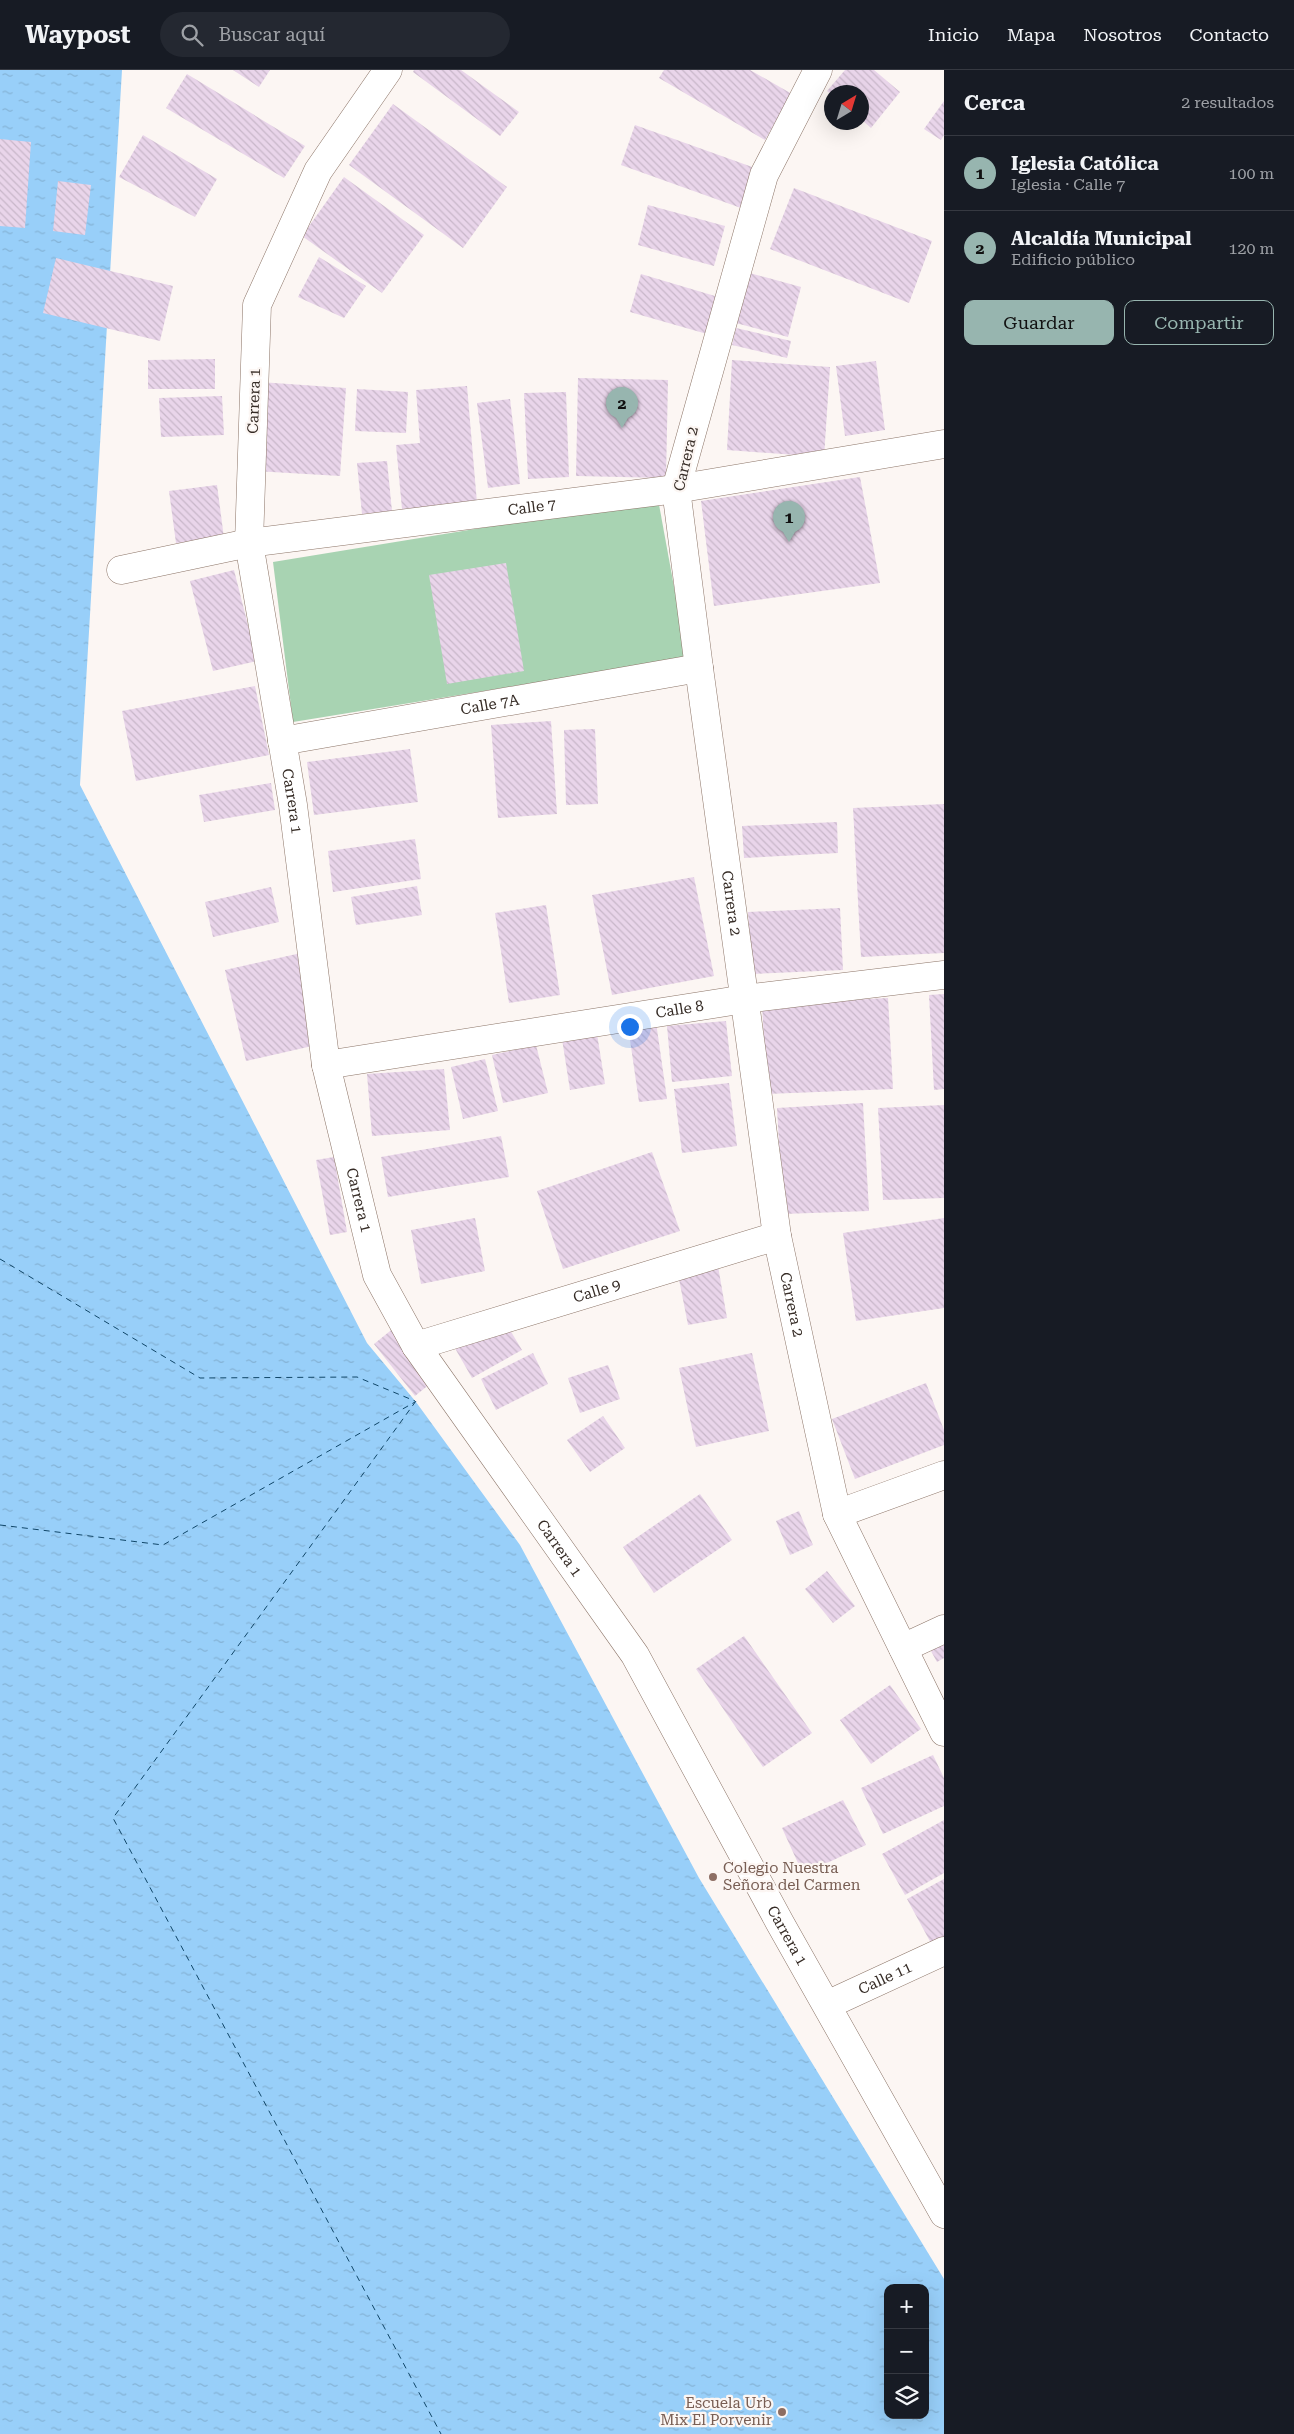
<!DOCTYPE html>
<html lang="es">
<meta charset="utf-8">
<style>
body{margin:0;font-family:"Roboto Serif",serif;background:#242831;color:#f1f3f6}
.controls{position:absolute;right:15px;bottom:15px;display:grid;overflow:hidden;border-radius:10px;box-shadow:0 5px 20px #0002}
.controls button{width:45px;height:45px;display:grid;place-items:center;padding:0;border:0;border-bottom:1px solid #363941;background:#171b24;color:#f1f3f6;font:25px sans-serif}
.compass{position:absolute;left:824px;top:15px;width:45px;height:45px;border-radius:50%;background:#171b24;box-shadow:0 5px 20px #0002;rotate:38deg}
.you{position:absolute;left:629px;top:956px;width:18px;height:18px;margin:-12px;border:4px solid #fff;border-radius:50%;background:#1a73e8;box-shadow:0 0 0 8px #1a73e833}
.badge{display:grid;place-items:center;width:32px;height:32px;border-radius:50%;background:#97b5af;color:#111;font-size:16px;font-weight:700}
.pin{position:absolute;translate:-50% -41px;filter:drop-shadow(0 1px 2px #0008)}
.pin::after{content:'';position:absolute;top:26px;width:18px;height:15px;background:inherit;clip-path:polygon(0 0,100% 0,50% 100%)}
.list{margin:0;padding:0;list-style:none}
h2{display:flex;justify-content:space-between;align-items:center;height:65px;margin:0;padding:0 20px;font-size:21px}
h2 small{font-size:16px;font-weight:400;color:#9ea1a6}
.list li{display:grid;grid-template-columns:32px 1fr auto;gap:15px;align-items:center;box-sizing:border-box;height:75px;padding:0 20px;border-top:1px solid #363941}
.list b{display:block;font-size:19px;white-space:nowrap}
.list p{margin:0;font-size:16px;white-space:nowrap;color:#9ea1a6}
.list em{font-size:16px;font-style:normal;color:#9ea1a6}
.actions{display:flex;gap:10px;padding:15px 20px}
.actions a{flex:1;padding:11px 0;border:1px solid #97b5af;border-radius:10px;text-align:center;font-size:18px;color:#97b5af}
.actions .main{background:#97b5af;color:#111}
.icon{flex:none;width:28px;height:28px;fill:none;stroke:currentColor;stroke-width:2;stroke-linecap:round;stroke-linejoin:round}
.map{position:relative;flex:none;width:944px;height:2364px;overflow:hidden}
header{display:flex;align-items:center;gap:30px;box-sizing:border-box;height:70px;padding:0 25px;background:#171b24;border-bottom:1px solid #363941}
header strong{font-size:24px}
nav{display:flex;gap:28px;margin-inline-start:auto;font-size:18px}
.search{width:350px;height:45px;background:#242831;display:flex;align-items:center;gap:12px;box-sizing:border-box;padding:0 18px;border-radius:28px;color:#9ea1a6;font-size:19px}
main{display:flex}
aside{flex:1;background:#171b24}
.map>svg:first-child{display:block}
.green{fill:#a8d3b2}
.water{fill:url(#water-ripples);fill-rule:evenodd}
.lines{fill:none;stroke-linecap:round;stroke-linejoin:round}
.ferry{stroke:#104668;stroke-width:1;stroke-dasharray:6 5;stroke-linecap:butt}
.building{fill:url(#building-back-hatch)}
.street-casing{stroke:#8c7568;stroke-width:29}
.street{stroke:#fff;stroke-width:28}
.education-dot{fill:#8d6e63;stroke:#fcf6f3;stroke-width:2}
.labels{text-anchor:middle;stroke-width:4.5;stroke-linejoin:round;paint-order:stroke}
.street-label{font-size:15px;fill:#362c26;stroke:#fcf6f3}
.education-label{font-size:15px;fill:#785e54;stroke:#fcf6f3;text-anchor:start}
</style>
<header>
<strong>Waypost</strong>
<div class="search"><svg class="icon" aria-label="search" viewBox="0 0 24 24"><circle cx="10" cy="10" r="6"/><path d="M15 15l6 6"/></svg>Buscar aquí</div>
<nav><a>Inicio</a><a>Mapa</a><a>Nosotros</a><a>Contacto</a></nav>
</header>
<main>
<div class="map">
<svg width="944" height="2364" viewBox="0 0 944 2364">
<defs>
<pattern id="water-ripples" width="26" height="14" patternUnits="userSpaceOnUse" patternTransform="scale(1.25)"><rect width="26" height="14" fill="#98cff9"/><path d="M2 4q2-2 4 0t4 0M15 11q2-2 4 0t4 0" fill="none" stroke="#84b2d5"/></pattern>
<pattern id="building-back-hatch" width="6" height="6" patternUnits="userSpaceOnUse" patternTransform="scale(1.25)"><rect width="6" height="6" fill="#e9d5ea"/><path d="M-1 5l2 2M0 0l6 6M5-1l2 2" fill="none" stroke="#c8b7c9"/></pattern>
</defs>
<rect width="100%" height="100%" fill="#fcf6f3"/>
<!-- green -->
<path class="green" d="M658 429 687 588 293 652 273 492Z"/>
<!-- water -->
<path class="water" d="M0 0H122L80 715 367 1273 416 1332 520 1475 699 1808 944 2209V2364H0ZM888 2218H925V2345H888Z"/>
<g class="lines">
<!-- ferry -->
<g class="ferry">
<path d="M0 1189 200 1308 357 1307 415 1331"/>
<path d="M416 1331 113 1748 441 2364"/>
<path d="M0 1455 163 1475 415 1332"/>
</g>
</g>
<!-- building -->
<g class="building">
<path d="M233 0H270L259 17Z"/>
<path d="M414 0H461L519 42 500 66 413 2Z"/>
<path d="M664 0H750L792 24 765 70 659 8Z"/>
<path d="M845 0H874L900 22 871 58 862 50V22H832V25L827 21Z"/>
<path d="M187 4 305 76 284 108 166 38Z"/>
<path d="M944 31V65L941 70 924 59Z"/>
<path d="M393 34 507 117 463 178 349 95Z"/>
<path d="M635 55 755 98 741 138 621 95Z"/>
<path d="M143 65 217 109 195 147 119 107Z"/>
<path d="M0 69 31 72 25 158 0 156Z"/>
<path d="M344 107 424 165 382 223 302 166Z"/>
<path d="M58 111 91 115 85 165 53 161Z"/>
<path d="M794 118 932 171 909 233 770 179Z"/>
<path d="M648 135 725 156 714 196 638 175Z"/>
<path d="M319 187 366 216 344 248 298 227Z"/>
<path d="M56 188 173 216 160 271 43 243Z"/>
<path d="M746 202 801 217 788 267 732 252Z"/>
<path d="M641 204 725 229 714 266 630 242Z"/>
<path d="M736 258 791 271 787 288 732 275Z"/>
<path d="M215 289V319H148V290Z"/>
<path d="M732 290 830 297 824 387 727 380Z"/>
<path d="M876 291 885 360 845 366 836 296Z"/>
<path d="M578 308 668 310 666 408 576 406Z"/>
<path d="M260 312 346 318 340 406 255 401Z"/>
<path d="M467 316 477 433 402 439 396 375 420 373 416 320Z"/>
<path d="M357 319 408 322 406 363 355 361Z"/>
<path d="M566 322 569 407 528 409 524 323Z"/>
<path d="M222 326 224 365 161 367 159 328Z"/>
<path d="M510 329 520 414 488 418 477 333Z"/>
<path d="M387 391 392 441 362 444 357 393Z"/>
<path d="M860 407 880 513 714 536 701 431Z"/>
<path d="M217 415 224 468 176 473 169 421Z"/>
<path d="M506 493 524 601 447 614 429 505Z"/>
<path d="M234 500 257 591 213 601 190 511Z"/>
<path d="M255 616 269 685 136 711 122 641Z"/>
<path d="M551 651 557 744 498 748 491 655Z"/>
<path d="M595 659 598 734 566 735 564 660Z"/>
<path d="M410 679 418 732 314 745 307 692Z"/>
<path d="M271 713 275 740 204 752 199 725Z"/>
<path d="M944 734V883L861 887 853 738Z"/>
<path d="M837 752 838 783 744 788 742 756Z"/>
<path d="M415 769 421 809 333 822 328 781Z"/>
<path d="M694 807 714 906 612 925 592 825Z"/>
<path d="M417 816 422 845 356 855 351 827Z"/>
<path d="M271 817 279 852 213 867 205 832Z"/>
<path d="M546 835 560 925 509 933 495 843Z"/>
<path d="M840 838 843 900 752 904 748 842Z"/>
<path d="M301 883 321 974 246 991 225 900Z"/>
<path d="M944 924V1019L934 1020 929 925Z"/>
<path d="M888 928 893 1019 767 1024 762 934Z"/>
<path d="M726 951 732 1006 672 1012 667 956Z"/>
<path d="M656 952 667 1029 639 1032 628 956Z"/>
<path d="M597 964 605 1014 570 1020 562 969Z"/>
<path d="M536 975 548 1023 503 1033 492 985Z"/>
<path d="M485 989 498 1041 463 1049 451 997Z"/>
<path d="M444 999 450 1060 372 1066 367 1004Z"/>
<path d="M729 1013 737 1076 682 1083 674 1019Z"/>
<path d="M863 1033 869 1141 783 1144 777 1038Z"/>
<path d="M944 1035V1128L883 1130 878 1038Z"/>
<path d="M501 1066 509 1107 388 1127 381 1087Z"/>
<path d="M652 1082 680 1161 563 1199 537 1121Z"/>
<path d="M334 1087 347 1162 330 1165 316 1090Z"/>
<path d="M475 1148 485 1201 421 1214 411 1160Z"/>
<path d="M944 1148V1238L856 1251 843 1163Z"/>
<path d="M718 1196 727 1248 688 1255 678 1204Z"/>
<path d="M501 1245 522 1280 472 1308 452 1273Z"/>
<path d="M395 1257 436 1309 415 1326 374 1274Z"/>
<path d="M533 1283 548 1314 496 1340 481 1309Z"/>
<path d="M752 1283 769 1361 696 1377 679 1298Z"/>
<path d="M608 1295 620 1329 580 1343 568 1308Z"/>
<path d="M926 1313 944 1360V1375L855 1409 832 1349Z"/>
<path d="M603 1346 625 1378 590 1402 567 1370Z"/>
<path d="M700 1424 732 1470 654 1523 623 1477Z"/>
<path d="M799 1441 813 1475 790 1485 776 1451Z"/>
<path d="M827 1501 855 1536 833 1553 805 1519Z"/>
<path d="M944 1562V1588L937 1592 926 1572Z"/>
<path d="M744 1566 812 1663 763 1697 696 1599Z"/>
<path d="M890 1615 921 1659 871 1694 840 1650Z"/>
<path d="M933 1685 944 1708V1736L883 1764 861 1718Z"/>
<path d="M843 1730 866 1775 803 1804 782 1758Z"/>
<path d="M944 1750V1803L905 1825 882 1784Z"/>
<path d="M944 1809V1869L932 1875 907 1829Z"/>
</g>
<g class="lines">
<!-- street casing -->
<g class="street-casing">
<g id="street">
<path id="s1" d="M388 0 318 101 257 235 249 473 293 735 326 995 377 1205 416 1276 635 1585 780 1853 944 2144"/>
<path id="s2" d="M818 0 764 105 676 419 699 598 777 1166 837 1444 944 1662"/>
<path id="s3" d="M121 500 249 473 676 419 944 374"/>
<path id="s4" d="M282 671 699 598"/>
<path id="s5" d="M326 995 745 929 944 905"/>
<path id="s6" d="M416 1276 777 1166"/>
<path d="M837 1444 944 1405"/>
<path d="M903 1578 944 1559"/>
<path id="s7" d="M827 1935 944 1881"/>
</g>
</g>
<!-- street -->
<use href="#street" class="street"/>
</g>
<!-- markers -->
<g class="education-dot">
<circle cx="713" cy="1807" r="5"/>
<circle cx="782" cy="2342" r="5"/>
</g>
<g class="labels">
<!-- street labels -->
<g class="street-label">
<text transform="translate(254 331) rotate(-88)" y="5">Carrera 1</text>
<text transform="translate(686 389) rotate(-77)" y="5">Carrera 2</text>
<text dy="5" stroke="none"><textPath href="#s3" startOffset="416">Calle 7</textPath></text>
<text dy="5" stroke="none"><textPath href="#s4" startOffset="211">Calle 7A</textPath></text>
<text dy="5" stroke="none"><textPath href="#s1" startOffset="770">Carrera 1</textPath></text>
<text dy="5" stroke="none"><textPath href="#s2" startOffset="862">Carrera 2</textPath></text>
<text dy="5" stroke="none"><textPath href="#s5" startOffset="358">Calle 8</textPath></text>
<text dy="5" stroke="none"><textPath href="#s1" startOffset="1175">Carrera 1</textPath></text>
<text dy="5" stroke="none"><textPath href="#s6" startOffset="189">Calle 9</textPath></text>
<text dy="5" stroke="none"><textPath href="#s2" startOffset="1268">Carrera 2</textPath></text>
<text dy="5" stroke="none"><textPath href="#s1" startOffset="1581">Carrera 1</textPath></text>
<text dy="5" stroke="none"><textPath href="#s1" startOffset="2031">Carrera 1</textPath></text>
<text dy="5" stroke="none"><textPath href="#s7" startOffset="64">Calle 11</textPath></text>
</g>
<!-- education labels -->
<g class="education-label">
<text x="723" y="1803">Colegio Nuestra<tspan x="723" dy="17">Señora del Carmen</tspan></text>
<text x="772" y="2338" text-anchor="end">Escuela Urb<tspan x="772" dy="17">Mix El Porvenir</tspan></text>
</g>
</g>
</svg>
<div class="controls">
<button>+</button>
<button>−</button>
<button><svg class="icon" aria-label="layers" viewBox="0 0 24 24"><path d="M12 4l9 5-9 5-9-5zM3 14l9 5 9-5"/></svg></button>
</div>
<svg class="compass" viewBox="-18 -18 36 36"><path d="M0-13l5 13h-10z" fill="#e53935"/><path d="M0 13l5-13h-10z" fill="#9ea1a6"/></svg>
<div class="you"></div>
<div class="pin badge" style="left:789px;top:472px">1</div>
<div class="pin badge" style="left:622px;top:358px">2</div>
</div>
<aside>
<h2>Cerca<small>2 resultados</small></h2>
<ul class="list">
<li><span class="badge">1</span><div><b>Iglesia Católica</b><p>Iglesia · Calle 7</p></div><em>100 m</em></li>
<li><span class="badge">2</span><div><b>Alcaldía Municipal</b><p>Edificio público</p></div><em>120 m</em></li>
</ul>
<div class="actions"><a class="main">Guardar</a><a>Compartir</a></div>
</aside>
</main>
